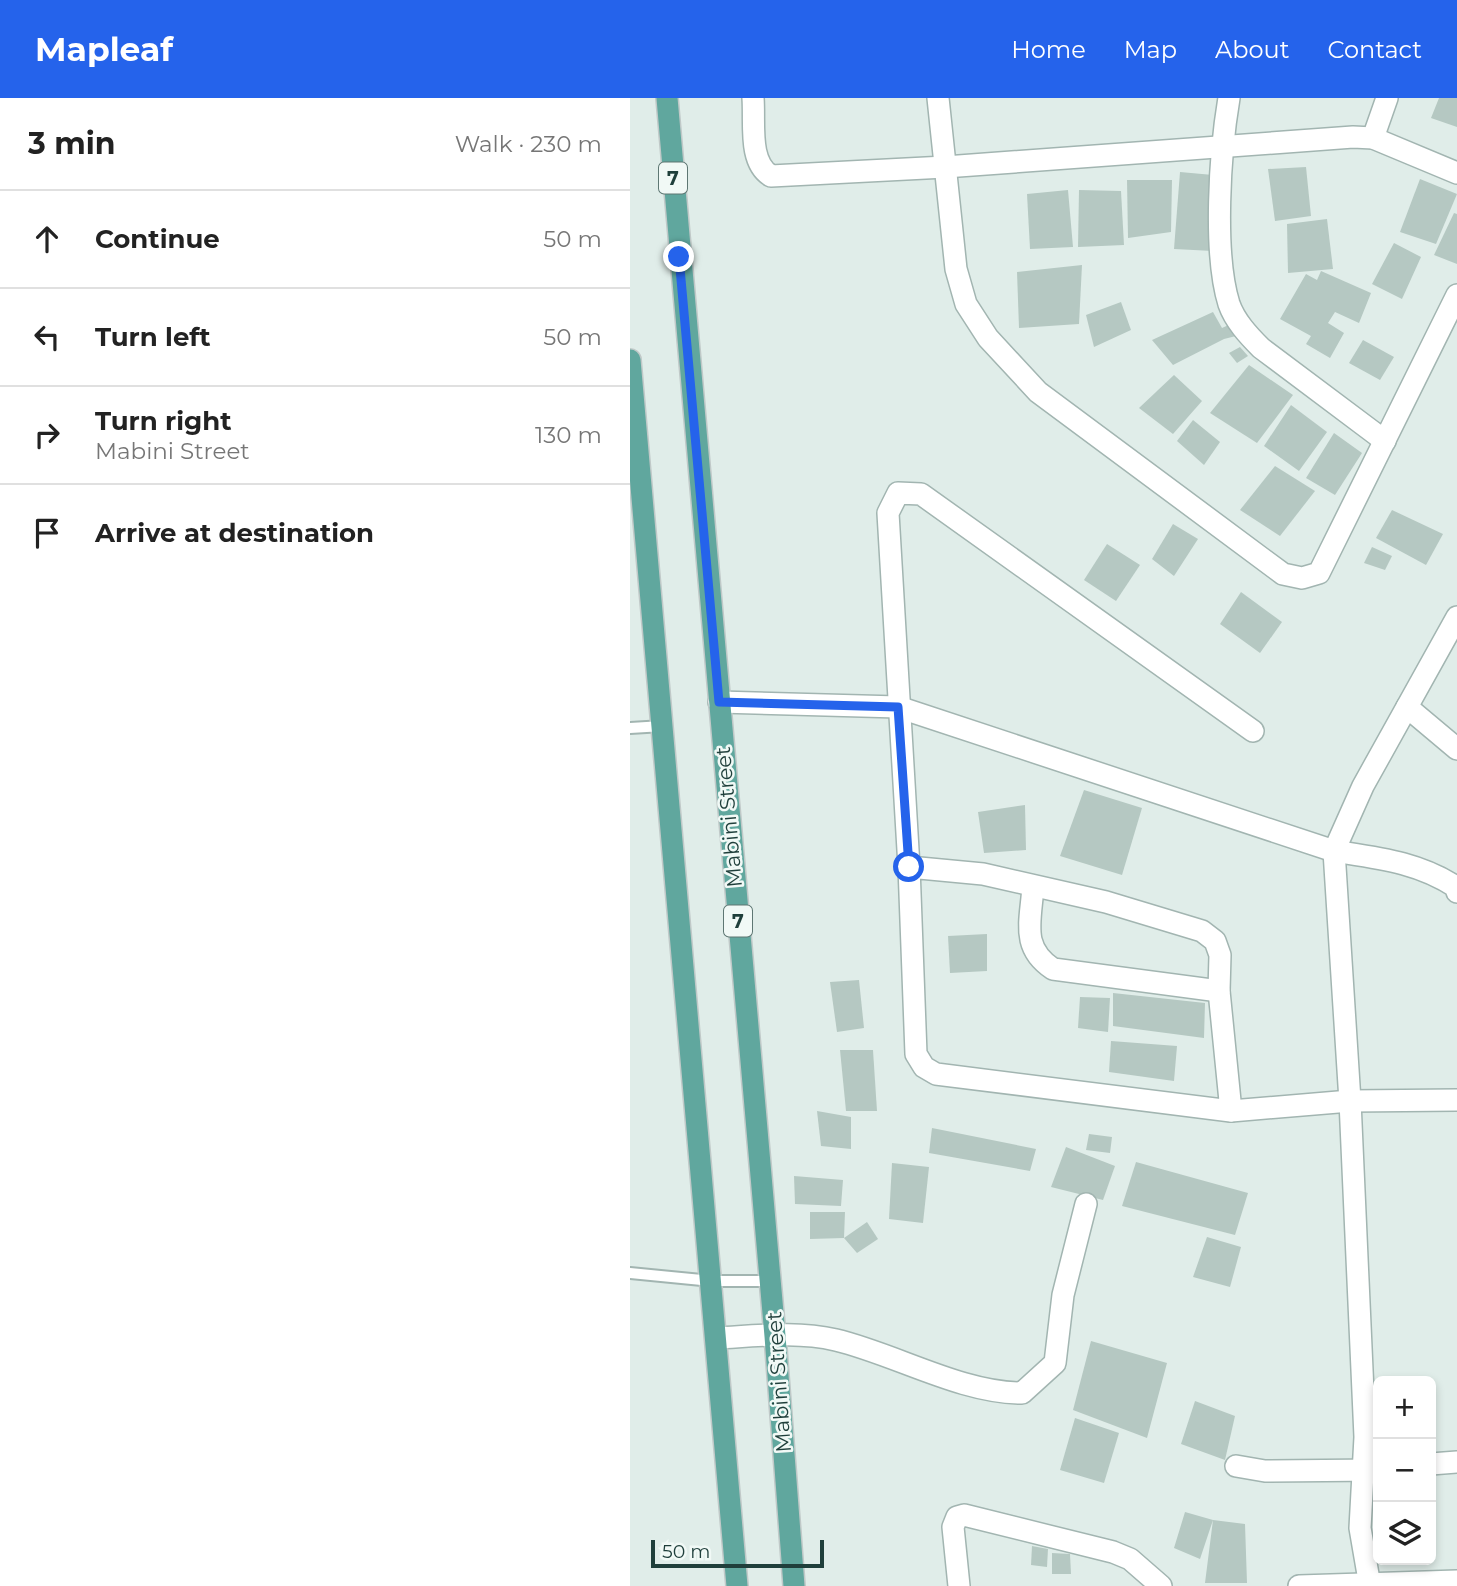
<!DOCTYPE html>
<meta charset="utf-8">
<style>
body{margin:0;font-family:Montserrat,sans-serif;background:#f2f2f2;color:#222}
.controls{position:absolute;right:21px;bottom:21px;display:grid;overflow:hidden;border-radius:10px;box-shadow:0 4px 10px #0003}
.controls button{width:63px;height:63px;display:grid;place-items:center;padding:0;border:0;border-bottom:2px solid #e0e0e0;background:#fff;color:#222;font:35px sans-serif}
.scale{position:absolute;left:21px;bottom:18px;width:173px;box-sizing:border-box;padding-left:7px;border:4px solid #1f3f3b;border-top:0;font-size:19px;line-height:24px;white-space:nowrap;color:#1f3f3b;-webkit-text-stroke:5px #f1f9f6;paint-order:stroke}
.stop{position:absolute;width:21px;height:21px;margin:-16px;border:5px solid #2563eb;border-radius:50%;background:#fff}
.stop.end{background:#2563eb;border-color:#fff;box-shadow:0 2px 7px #0008}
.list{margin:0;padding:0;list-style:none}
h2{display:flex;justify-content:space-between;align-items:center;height:91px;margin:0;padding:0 28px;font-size:30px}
h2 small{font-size:23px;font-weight:400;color:#767676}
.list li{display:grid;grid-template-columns:46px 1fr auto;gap:21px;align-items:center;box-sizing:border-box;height:98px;padding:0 28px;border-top:2px solid #e0e0e0}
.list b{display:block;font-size:26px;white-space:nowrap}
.list p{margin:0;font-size:23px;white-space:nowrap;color:#767676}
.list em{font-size:23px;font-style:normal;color:#767676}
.icon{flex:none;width:38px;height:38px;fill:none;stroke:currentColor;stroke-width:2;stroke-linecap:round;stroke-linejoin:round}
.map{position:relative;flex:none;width:827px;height:1488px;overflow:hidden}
header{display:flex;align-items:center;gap:42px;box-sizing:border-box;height:98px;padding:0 35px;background:#2563eb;color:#fff}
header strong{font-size:33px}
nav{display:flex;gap:38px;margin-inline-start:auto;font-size:24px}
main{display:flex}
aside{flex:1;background:#fff}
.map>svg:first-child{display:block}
.building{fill:#b5c8c2}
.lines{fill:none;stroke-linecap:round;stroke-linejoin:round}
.service-casing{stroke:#a2b5b1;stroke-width:14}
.minor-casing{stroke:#a2b5b1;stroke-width:24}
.primary-casing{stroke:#c0c9c8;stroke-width:24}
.service{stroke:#fff;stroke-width:10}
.minor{stroke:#fff;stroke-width:21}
.primary{stroke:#60a79e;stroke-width:21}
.route{stroke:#2563eb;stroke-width:9}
.labels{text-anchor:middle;stroke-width:5;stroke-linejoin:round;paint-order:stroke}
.shield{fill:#f1f9f6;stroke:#5e7773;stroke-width:2}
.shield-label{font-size:19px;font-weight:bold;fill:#1f3f3b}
.street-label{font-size:21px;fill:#1f3f3b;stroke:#f1f9f6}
</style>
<header>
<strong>Mapleaf</strong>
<nav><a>Home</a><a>Map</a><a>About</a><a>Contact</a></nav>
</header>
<main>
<aside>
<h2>3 min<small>Walk · 230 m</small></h2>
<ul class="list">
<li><svg class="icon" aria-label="ahead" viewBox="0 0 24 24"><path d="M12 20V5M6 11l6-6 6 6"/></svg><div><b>Continue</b></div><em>50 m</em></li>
<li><svg class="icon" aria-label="left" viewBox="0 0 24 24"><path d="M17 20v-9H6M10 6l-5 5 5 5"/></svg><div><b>Turn left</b></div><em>50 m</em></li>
<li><svg class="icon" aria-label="right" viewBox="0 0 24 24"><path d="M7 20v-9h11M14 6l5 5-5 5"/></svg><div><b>Turn right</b><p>Mabini Street</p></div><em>130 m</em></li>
<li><svg class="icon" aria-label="arrive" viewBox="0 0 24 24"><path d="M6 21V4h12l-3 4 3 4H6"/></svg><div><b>Arrive at destination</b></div></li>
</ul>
</aside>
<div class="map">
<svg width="827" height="1488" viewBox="0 0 827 1488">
<rect width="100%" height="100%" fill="#e0ede9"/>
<!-- building -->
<g class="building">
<path d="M809 0H827V29L801 20Z"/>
<path d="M676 69 681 118 645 123 638 71Z"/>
<path d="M550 74 583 77V153L544 151Z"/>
<path d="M790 81 827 96 806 146 770 134Z"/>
<path d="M497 82H542L541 134 498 140Z"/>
<path d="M438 92 443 149 400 151 397 96Z"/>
<path d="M449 92 491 93 494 147 448 149Z"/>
<path d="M824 115 827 116V166L804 157Z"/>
<path d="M697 121 703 171 658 175 657 126Z"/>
<path d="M764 145 791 159 772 201 742 186Z"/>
<path d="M452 167 449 226 389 230 387 174Z"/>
<path d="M691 173 741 195 729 225 705 214 698 225 714 235 700 260 676 246 681 238 650 221 676 176 687 182Z"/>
<path d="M491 204 501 232 464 249 456 217Z"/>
<path d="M583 214 592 230 603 225 610 237 594 241 543 267 522 242Z"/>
<path d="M733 242 764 259 750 282 719 265Z"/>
<path d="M610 249 618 258 607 265 599 255Z"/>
<path d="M619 267 663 297 627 345 580 315Z"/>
<path d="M544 277 572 303 543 336 509 310Z"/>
<path d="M661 307 697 334 669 373 634 348Z"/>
<path d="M563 322 590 344 574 367 547 343Z"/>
<path d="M704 335 732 355 705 397 676 380Z"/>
<path d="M645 368 685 393 650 438 610 412Z"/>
<path d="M762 412 813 436 796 467 746 440Z"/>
<path d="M543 426 568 441 544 478 522 461Z"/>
<path d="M477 446 510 467 486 503 454 482Z"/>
<path d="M742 449 762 458 755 472 734 465Z"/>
<path d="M611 494 652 524 630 555 590 526Z"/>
<path d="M454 692 512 710 492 777 430 758Z"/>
<path d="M395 707 396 752 354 755 348 714Z"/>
<path d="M357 836V873L320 875 318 838Z"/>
<path d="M229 882 234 930 207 934 200 884Z"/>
<path d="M483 895 575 905 574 940 483 928Z"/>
<path d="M450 899 480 900 478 934 448 930Z"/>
<path d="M481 943 547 948 544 983 479 974Z"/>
<path d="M210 952H243L247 1013H216Z"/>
<path d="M187 1013 221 1019V1051L191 1048Z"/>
<path d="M302 1030 406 1051 400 1073 299 1055Z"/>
<path d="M459 1036 482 1039 480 1055 456 1052Z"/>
<path d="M436 1049 485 1068 473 1102 421 1089Z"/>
<path d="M506 1064 618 1095 605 1137 492 1108Z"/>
<path d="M262 1065 299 1069 293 1125 259 1121Z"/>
<path d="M164 1078 213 1082 211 1108 165 1106Z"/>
<path d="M180 1114H215L214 1140 180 1141Z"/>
<path d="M237 1124 248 1141 227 1155 214 1140Z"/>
<path d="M577 1139 611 1149 600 1189 563 1179Z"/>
<path d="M461 1243 537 1265 517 1340 443 1312Z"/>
<path d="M565 1303 605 1318 595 1362 551 1346Z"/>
<path d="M445 1320 489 1335 474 1385 430 1372Z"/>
<path d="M555 1414 583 1422 615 1426 617 1485H575L583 1422 570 1461 544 1450Z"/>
<path d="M402 1448 418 1451 417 1469 401 1467Z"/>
<path d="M422 1455 440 1456 441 1476H422Z"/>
</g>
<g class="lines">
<!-- service casing -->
<g class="service-casing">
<g id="service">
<path d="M0 630 33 628"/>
<path d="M0 1175 82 1183H140"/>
</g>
</g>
<!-- minor casing -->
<g class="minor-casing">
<g id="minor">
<path d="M123 0C125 25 118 64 141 78L315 69 723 39 743 40 827 75"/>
<path d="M308 0 326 171 336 206 358 240 408 294 653 476 672 480 689 475 827 197"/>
<path d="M599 0C590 53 583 155 599 206 605 223 618 237 631 250L755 343"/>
<path d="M743 40 757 0"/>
<path d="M89 604 268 609 704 753C748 760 788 764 826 789L827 794"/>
<path d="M777 609 827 651"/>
<path d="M279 769 353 776 476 804 572 833 585 843 590 857 589 893 601 1013 306 976 294 969 286 956 279 769 258 415 268 395 291 396 623 633"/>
<path d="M403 788C401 823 390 849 423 871L589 893"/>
<path d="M601 1013 720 1003 827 1002"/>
<path d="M87 1240C127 1238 167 1233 206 1242 265 1256 331 1295 392 1295L425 1265 433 1197 456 1106"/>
<path d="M801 1366 827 1364"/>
<path d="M606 1368 635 1373 748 1372"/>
<path d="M329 1488 323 1429 327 1419 334 1417 483 1454 500 1461 531 1488"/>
<path d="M669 1488 827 1483"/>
<path d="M740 1488 730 1430 735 1339 720 1003 704 753 733 688 827 519"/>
</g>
</g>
<!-- primary casing -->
<g class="primary-casing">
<g id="primary">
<path d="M37 0 145 1238 164 1488"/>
<path d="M0 262 107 1488"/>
</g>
</g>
<!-- service -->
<use href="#service" class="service"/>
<!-- minor -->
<use href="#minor" class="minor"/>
<!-- primary -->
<use href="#primary" class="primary"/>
</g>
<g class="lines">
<!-- route -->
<path class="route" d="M49 159 89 604 268 609 279 769"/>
</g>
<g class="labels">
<!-- shield labels -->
<g class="shield">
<rect x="29" y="64.5" width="28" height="31" rx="5"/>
<rect x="94" y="807.5" width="28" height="31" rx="5"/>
</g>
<g class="shield-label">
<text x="43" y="87">7</text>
<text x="108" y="830">7</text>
</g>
<!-- street labels -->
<g class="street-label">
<text transform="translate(99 719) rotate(-95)" y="7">Mabini Street</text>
<text transform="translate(149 1284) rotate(-94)" y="7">Mabini Street</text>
</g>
</g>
</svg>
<div class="controls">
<button>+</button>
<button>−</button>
<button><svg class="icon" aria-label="layers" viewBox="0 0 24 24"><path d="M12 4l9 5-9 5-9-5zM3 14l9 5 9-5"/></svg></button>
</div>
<div class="scale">50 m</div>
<div class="stop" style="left:279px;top:769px"></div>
<div class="stop end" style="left:49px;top:159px"></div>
</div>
</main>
